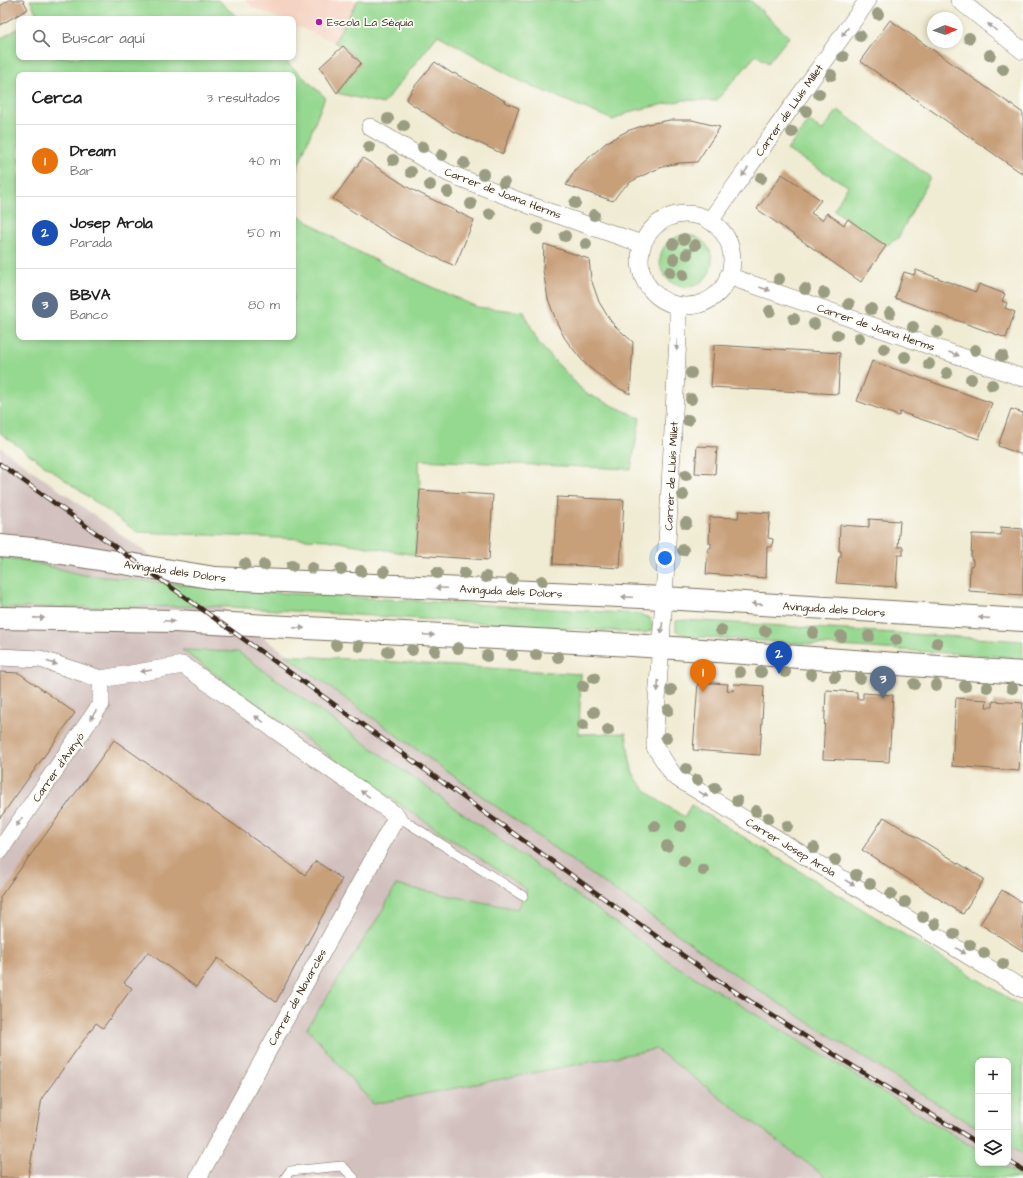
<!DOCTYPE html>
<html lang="es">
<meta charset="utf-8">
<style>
body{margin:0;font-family:"Architects Daughter",sans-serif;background:#f2f2f2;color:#222}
.controls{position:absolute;right:12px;bottom:12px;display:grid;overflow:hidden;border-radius:8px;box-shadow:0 2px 6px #0003}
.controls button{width:36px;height:36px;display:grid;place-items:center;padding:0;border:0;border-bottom:1px solid #e0e0e0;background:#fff;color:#222;font:20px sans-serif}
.compass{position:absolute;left:927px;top:12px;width:36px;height:36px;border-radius:50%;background:#fff;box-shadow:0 2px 6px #0003;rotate:88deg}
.you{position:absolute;left:665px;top:558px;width:14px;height:14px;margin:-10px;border:3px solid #fff;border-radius:50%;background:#1a73e8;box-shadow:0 0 0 6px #1a73e833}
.badge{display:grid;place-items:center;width:26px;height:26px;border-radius:50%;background:#d93025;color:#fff;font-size:13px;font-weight:700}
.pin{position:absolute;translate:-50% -33px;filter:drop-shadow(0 1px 2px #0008)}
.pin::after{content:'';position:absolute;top:21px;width:14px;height:12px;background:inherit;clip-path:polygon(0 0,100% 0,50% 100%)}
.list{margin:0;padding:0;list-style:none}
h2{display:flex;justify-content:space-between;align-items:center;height:52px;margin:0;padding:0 16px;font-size:17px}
h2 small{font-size:13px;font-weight:400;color:#767676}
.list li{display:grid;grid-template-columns:26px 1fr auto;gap:12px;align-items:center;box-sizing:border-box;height:72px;padding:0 16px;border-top:1px solid #e0e0e0}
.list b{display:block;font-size:15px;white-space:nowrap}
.list p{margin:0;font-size:13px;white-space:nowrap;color:#767676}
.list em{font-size:13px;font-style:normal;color:#767676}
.icon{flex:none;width:22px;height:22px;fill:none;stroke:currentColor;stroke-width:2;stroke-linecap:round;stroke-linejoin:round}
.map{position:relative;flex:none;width:1023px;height:1178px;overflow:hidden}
.search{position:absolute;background:#fff;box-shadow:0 2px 6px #0003;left:16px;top:16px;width:280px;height:44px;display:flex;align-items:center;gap:10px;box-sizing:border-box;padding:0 14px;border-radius:8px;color:#767676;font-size:15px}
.panel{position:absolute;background:#fff;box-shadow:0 2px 6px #0003;left:16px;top:72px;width:280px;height:268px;border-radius:8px}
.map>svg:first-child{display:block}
.built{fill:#f5d3c2}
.industrial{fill:#d1c0bd}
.green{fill:#95d890;stroke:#688157}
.building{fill:#c79f79}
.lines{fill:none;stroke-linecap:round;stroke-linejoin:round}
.service-casing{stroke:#7a6e5d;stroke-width:10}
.minor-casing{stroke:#7a6e5d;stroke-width:18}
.tertiary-casing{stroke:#7a6e5d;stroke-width:24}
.service{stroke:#fff;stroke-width:9}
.minor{stroke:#fff;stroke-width:17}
.tertiary{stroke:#fff;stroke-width:22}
.rail-casing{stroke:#3b2a1e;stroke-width:4.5}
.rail{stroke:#fdfcf7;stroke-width:3;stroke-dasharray:9;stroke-linecap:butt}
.tree{fill:#9b9d82}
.oneway{fill:#a79f9a}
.poi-dot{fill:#b5179e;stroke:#fdfcf7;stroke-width:1.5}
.labels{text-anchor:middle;stroke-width:3.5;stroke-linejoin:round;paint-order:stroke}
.poi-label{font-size:11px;fill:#3b2a1e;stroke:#fdfcf7;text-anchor:start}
.street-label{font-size:11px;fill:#3b2a1e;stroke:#fdfcf7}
</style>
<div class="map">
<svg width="1023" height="1178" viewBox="0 0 1023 1178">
<rect width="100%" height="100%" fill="#fdfcf7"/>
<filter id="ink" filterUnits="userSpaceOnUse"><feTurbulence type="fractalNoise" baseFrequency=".025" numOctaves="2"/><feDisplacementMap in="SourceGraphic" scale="8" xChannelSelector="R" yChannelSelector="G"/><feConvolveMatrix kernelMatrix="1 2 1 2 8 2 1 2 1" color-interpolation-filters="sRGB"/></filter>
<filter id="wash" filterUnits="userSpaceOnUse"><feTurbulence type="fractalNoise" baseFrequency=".012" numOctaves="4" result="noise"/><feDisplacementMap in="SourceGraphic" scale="16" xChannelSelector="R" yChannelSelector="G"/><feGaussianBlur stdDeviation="0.9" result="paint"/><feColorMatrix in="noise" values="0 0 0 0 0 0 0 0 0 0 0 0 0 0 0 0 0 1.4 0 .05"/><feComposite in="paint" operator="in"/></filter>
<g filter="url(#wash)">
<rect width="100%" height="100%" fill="#f0ebd3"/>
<!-- built -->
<path class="built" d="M245 0H358L334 42 293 25V19H280L252 7Z"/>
<!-- industrial -->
<g class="industrial">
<path d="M0 447 582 868 920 1093 978 1128V1150L673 964 238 652 183 650 352 772 527 890 518 909 396 885 381 913 373 1104 656 1049 827 1178H0Z"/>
<path d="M1008 1146 1023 1155V1178L998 1163H1008Z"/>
</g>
<!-- green -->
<g class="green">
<path d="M30 0H218L239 19H34L38 16Z"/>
<path d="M358 0H750L789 37 768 63 756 55 716 101 684 100 632 111 613 120 522 82 438 35 383 104 337 93 361 63 343 46 334 42Z"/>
<path d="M19 28V57H281L325 97 293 179V75H19V337H293V212L347 246 418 281 477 307 524 312 539 344 585 393 640 418 631 469 419 460 420 490 415 555 327 540 137 532 0 433V39Z"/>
<path d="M838 110 930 177 898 238 887 245 868 234 834 210 848 186 787 150 809 121 822 131Z"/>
<circle cx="686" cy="261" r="26"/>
<path d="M0 557 28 561 84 575 250 591 638 614 650 618 653 629 645 633 627 632 213 606 0 608Z"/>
<path d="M686 620 1023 641V658L686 636 676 631V621Z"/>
<path d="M182 650 238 652 673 964 978 1150V1163H998L1023 1178H827L656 1049 373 1104 307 1028 381 913 396 885 517 909 527 890 352 772Z"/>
<path d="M285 655 581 674 579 734 626 733C628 746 629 758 632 770 640 792 667 806 685 817L691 805 1023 1007V1155L1008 1146V1061H978V1128L920 1093 755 988 582 868Z"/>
</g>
<g id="blocks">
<!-- building -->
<g class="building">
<path d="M8 0H23L28 9 0 25V6L8 1Z"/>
<path d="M890 20 1023 113V174L860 61Z"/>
<path d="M343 46 361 63 337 93 320 67Z"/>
<path d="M435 62 453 74 454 73 505 101 504 102 519 108 503 154 451 130 406 100 414 87Z"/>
<path d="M670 120H692L720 127 697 162 679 163 665 166 648 173 632 181 621 190 613 201 566 185 576 169 607 142 627 131 648 124Z"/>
<path d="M363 158 409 188 474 220 455 266 422 251 392 236 333 199Z"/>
<path d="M782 174 821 200 811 213 822 220 827 213 844 225 848 219 886 246 861 282 757 209Z"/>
<path d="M544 244 589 259 591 279 599 302 610 320 616 327 633 342 630 394 611 384 586 365 569 344 564 337 557 323 548 299 543 270Z"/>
<path d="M916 270 976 292 979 284 1005 294 1002 301 1007 303 1005 308 1015 312 1006 338 895 298 904 272 914 275Z"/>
<path d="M714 345 840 353 838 394 711 387Z"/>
<path d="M872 361 992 403 979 439 900 412 899 416 857 401Z"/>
<path d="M1011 409 1023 413V455L998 446Z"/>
<path d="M697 446 717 447 715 474 695 473Z"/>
<path d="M420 490 493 495 489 560 415 555Z"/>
<path d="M557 497 624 500 620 568 553 564Z"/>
<path d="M739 511 770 513 768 538 773 539 772 547H767L766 578 706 574 708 548H711V543H709L710 517 738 518Z"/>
<path d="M869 519 900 521 898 547H903V555H898L896 587 836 583 839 557H841V551H839L840 525 869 527Z"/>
<path d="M1001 527 1023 529V595L969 591 970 566 973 565V560L971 559 972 534 1001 535Z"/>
<path d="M0 672 19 673 75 713 0 818Z"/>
<path d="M698 682 728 684 727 690 733 691 734 684 764 686 760 755 693 750Z"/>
<path d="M826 690 857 692V699H863V693L893 695 889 762 823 759Z"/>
<path d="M956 698 987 700 986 707H993V701L1023 703 1019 771 952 766Z"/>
<path d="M114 740 305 875 316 861 342 879 276 1002 218 958 196 987 148 952 124 983 132 988 103 1028 96 1023 42 1098 28 1178H0V897Z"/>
<path d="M884 817 984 879 963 914 862 850Z"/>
<path d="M1002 890 1023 903V951L980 924Z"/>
</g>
</g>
</g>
<g filter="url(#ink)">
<use href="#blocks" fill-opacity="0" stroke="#7a6e5d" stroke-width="1"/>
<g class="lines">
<!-- service casing -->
<g class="service-casing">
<g id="service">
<path d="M397 816 523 896"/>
<path d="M285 1178 290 1171 342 1166 354 1178"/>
</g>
</g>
<!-- minor casing -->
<g class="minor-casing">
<g id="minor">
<path d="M959 0 1023 51"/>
<path d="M370 127 448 173 532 206 642 244"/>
<circle cx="686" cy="260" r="46"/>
<path d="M710 221 868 0"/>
<path d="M728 276 1023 378"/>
<path d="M678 306V337L664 598 655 730V747L674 776 1023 989"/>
<path d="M0 657 40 659 101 679 183 665 397 816 198 1178"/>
<path d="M0 850 101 704V679"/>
</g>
</g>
<!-- tertiary casing -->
<g class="tertiary-casing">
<g id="tertiary">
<path d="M0 546 43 550 215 578 664 598 1023 620"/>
<path d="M0 618 174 621 632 645 1023 673"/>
</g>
</g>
<!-- service -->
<use href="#service" class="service"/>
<!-- minor -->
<use href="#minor" class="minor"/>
<!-- tertiary -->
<use href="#tertiary" class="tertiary"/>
<!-- rail casing -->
<g class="rail-casing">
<g id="rail">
<path d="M0 464 716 979C802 1036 890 1089 978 1143"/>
<path d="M1008 1161 1023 1170"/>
</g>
</g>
<!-- rail -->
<use href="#rail" class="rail"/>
</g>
<!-- trees -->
<g class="tree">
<circle cx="878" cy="14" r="6"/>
<circle cx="860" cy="36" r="6"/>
<circle cx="969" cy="38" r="6"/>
<circle cx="990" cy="55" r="6"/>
<circle cx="843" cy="57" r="6"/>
<circle cx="1003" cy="69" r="6"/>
<circle cx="831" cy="75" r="6"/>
<circle cx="819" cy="94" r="6"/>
<circle cx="806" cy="111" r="6"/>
<circle cx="388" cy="119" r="6"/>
<circle cx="404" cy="126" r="6"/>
<circle cx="792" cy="132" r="6"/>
<circle cx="369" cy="147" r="6"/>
<circle cx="423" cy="147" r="6"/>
<circle cx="442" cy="155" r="6"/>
<circle cx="393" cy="160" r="6"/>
<circle cx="464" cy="163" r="6"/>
<circle cx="411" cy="172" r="6"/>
<circle cx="483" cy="174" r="6"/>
<circle cx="761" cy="178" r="6"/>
<circle cx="504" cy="183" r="6"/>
<circle cx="430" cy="185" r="6"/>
<circle cx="448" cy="192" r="6"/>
<circle cx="575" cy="203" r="6"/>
<circle cx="471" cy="204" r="6"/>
<circle cx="490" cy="214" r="6"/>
<circle cx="594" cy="215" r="6"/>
<circle cx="538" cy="229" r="6"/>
<circle cx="565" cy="236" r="6"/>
<circle cx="684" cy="239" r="6"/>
<circle cx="586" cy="244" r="6"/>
<circle cx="673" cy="244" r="6"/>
<circle cx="695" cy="245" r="6"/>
<circle cx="687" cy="254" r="6"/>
<circle cx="674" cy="259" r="6"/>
<circle cx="670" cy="272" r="6"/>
<circle cx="683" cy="275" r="6"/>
<circle cx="779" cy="279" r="6"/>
<circle cx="805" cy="289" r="6"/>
<circle cx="824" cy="293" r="6"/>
<circle cx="849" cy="304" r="6"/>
<circle cx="871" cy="309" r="6"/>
<circle cx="770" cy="311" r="6"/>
<circle cx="890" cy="313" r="6"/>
<circle cx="794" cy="319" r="6"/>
<circle cx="814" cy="324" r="6"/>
<circle cx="913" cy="327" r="6"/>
<circle cx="937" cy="332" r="6"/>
<circle cx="837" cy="335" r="6"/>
<circle cx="859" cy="338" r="6"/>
<circle cx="884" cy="349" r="6"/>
<circle cx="975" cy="350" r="6"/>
<circle cx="1002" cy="356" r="6"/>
<circle cx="905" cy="357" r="6"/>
<circle cx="929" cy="364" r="6"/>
<circle cx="691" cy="373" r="6"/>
<circle cx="947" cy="373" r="6"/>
<circle cx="971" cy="379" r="6"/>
<circle cx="992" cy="385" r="6"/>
<circle cx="691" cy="399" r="6"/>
<circle cx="688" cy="420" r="6"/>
<circle cx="686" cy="475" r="6"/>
<circle cx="683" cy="495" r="6"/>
<circle cx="686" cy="523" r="6"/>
<circle cx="683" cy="550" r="6"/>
<circle cx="245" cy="564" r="6"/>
<circle cx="264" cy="565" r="6"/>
<circle cx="292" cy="566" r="6"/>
<circle cx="312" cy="568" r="6"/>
<circle cx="341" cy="569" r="6"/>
<circle cx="361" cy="571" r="6"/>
<circle cx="384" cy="572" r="6"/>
<circle cx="437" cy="573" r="6"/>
<circle cx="464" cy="573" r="6"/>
<circle cx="486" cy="577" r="6"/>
<circle cx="512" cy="579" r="6"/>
<circle cx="542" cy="581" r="6"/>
<circle cx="721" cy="630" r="6"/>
<circle cx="765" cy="631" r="6"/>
<circle cx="813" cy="633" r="6"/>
<circle cx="841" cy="636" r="6"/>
<circle cx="869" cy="636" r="6"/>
<circle cx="896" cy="640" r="6"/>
<circle cx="937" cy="643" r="6"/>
<circle cx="336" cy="645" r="6"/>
<circle cx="359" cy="646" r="6"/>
<circle cx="458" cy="648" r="6"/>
<circle cx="412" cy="650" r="6"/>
<circle cx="435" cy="651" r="6"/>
<circle cx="388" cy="652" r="6"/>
<circle cx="512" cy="655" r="6"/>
<circle cx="536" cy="655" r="6"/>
<circle cx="487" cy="656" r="6"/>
<circle cx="558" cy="657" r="6"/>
<circle cx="709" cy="669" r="6"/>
<circle cx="740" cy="672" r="6"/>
<circle cx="761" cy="672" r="6"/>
<circle cx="785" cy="672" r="6"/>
<circle cx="811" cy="674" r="6"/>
<circle cx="835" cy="677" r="6"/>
<circle cx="594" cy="678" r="6"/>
<circle cx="860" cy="678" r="6"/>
<circle cx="880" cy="680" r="6"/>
<circle cx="914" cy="684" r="6"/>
<circle cx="936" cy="685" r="6"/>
<circle cx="583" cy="686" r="6"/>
<circle cx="965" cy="686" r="6"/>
<circle cx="987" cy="687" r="6"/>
<circle cx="1012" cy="688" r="6"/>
<circle cx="671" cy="690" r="6"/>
<circle cx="668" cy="710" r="6"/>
<circle cx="594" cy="712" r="6"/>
<circle cx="583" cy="725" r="6"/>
<circle cx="608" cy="730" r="6"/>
<circle cx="666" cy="738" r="6"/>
<circle cx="686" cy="769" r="6"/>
<circle cx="697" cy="780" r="6"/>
<circle cx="715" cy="788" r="6"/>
<circle cx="737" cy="801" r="6"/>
<circle cx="756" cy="811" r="6"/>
<circle cx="768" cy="818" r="6"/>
<circle cx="655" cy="826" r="6"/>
<circle cx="681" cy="826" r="6"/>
<circle cx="787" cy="826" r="6"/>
<circle cx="667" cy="846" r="6"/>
<circle cx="814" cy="848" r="6"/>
<circle cx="835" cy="860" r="6"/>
<circle cx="684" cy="861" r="6"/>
<circle cx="703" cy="870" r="6"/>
<circle cx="856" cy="875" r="6"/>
<circle cx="870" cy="884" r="6"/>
<circle cx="891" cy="894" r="6"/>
<circle cx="905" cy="902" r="6"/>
<circle cx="923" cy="917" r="6"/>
<circle cx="935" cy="924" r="6"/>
<circle cx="954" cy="934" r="6"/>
<circle cx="970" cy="945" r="6"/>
<circle cx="984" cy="953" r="6"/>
<circle cx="1003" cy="964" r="6"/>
</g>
<!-- one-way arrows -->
<defs><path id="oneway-solid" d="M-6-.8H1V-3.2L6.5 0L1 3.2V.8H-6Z"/></defs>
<g class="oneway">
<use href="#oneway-solid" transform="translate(992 27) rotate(-141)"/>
<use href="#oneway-solid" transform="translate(845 32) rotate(125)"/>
<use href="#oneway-solid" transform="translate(745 172) rotate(125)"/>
<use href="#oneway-solid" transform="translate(765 289) rotate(19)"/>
<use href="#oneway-solid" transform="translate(677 345) rotate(93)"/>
<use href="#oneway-solid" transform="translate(954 354) rotate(19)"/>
<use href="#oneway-solid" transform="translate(441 588) rotate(-177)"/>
<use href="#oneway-solid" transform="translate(627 597) rotate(-177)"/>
<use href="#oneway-solid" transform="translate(757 604) rotate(-176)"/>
<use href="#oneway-solid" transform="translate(39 618) rotate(1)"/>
<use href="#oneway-solid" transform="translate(984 618) rotate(-176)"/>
<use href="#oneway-solid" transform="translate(169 621) rotate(2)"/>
<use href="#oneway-solid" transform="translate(299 628) rotate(3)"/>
<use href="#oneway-solid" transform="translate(662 628) rotate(95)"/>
<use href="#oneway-solid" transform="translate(429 635) rotate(3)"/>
<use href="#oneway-solid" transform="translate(52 663) rotate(18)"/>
<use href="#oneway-solid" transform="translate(146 671) rotate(171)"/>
<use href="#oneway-solid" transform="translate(658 686) rotate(94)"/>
<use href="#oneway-solid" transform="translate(93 715) rotate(125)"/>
<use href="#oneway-solid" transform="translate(259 719) rotate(-145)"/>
<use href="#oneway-solid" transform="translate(365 794) rotate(-145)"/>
<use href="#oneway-solid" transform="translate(703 794) rotate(31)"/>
<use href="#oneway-solid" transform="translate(19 822) rotate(125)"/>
<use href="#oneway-solid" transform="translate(850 883) rotate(31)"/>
<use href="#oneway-solid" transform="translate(961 951) rotate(31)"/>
</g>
</g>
<!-- markers -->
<circle class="poi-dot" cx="319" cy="22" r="4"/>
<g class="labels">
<!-- poi labels -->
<g class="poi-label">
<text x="327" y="26">Escola La Sèquia</text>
</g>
<!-- street labels -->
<g class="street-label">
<text transform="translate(789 110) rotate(-55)" y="4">Carrer de Lluís Millet</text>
<text transform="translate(503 193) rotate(21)" y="4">Carrer de Joana Herms</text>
<text transform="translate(876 327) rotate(19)" y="4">Carrer de Joana Herms</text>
<text transform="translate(671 476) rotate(-87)" y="4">Carrer de Lluís Millet</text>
<text transform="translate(175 571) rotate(8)" y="4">Avinguda dels Dolors</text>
<text transform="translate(511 591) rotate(3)" y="4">Avinguda dels Dolors</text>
<text transform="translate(834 609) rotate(4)" y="4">Avinguda dels Dolors</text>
<text transform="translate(58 767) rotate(-55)" y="4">Carrer d'Avinyó</text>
<text transform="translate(791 847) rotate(31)" y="4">Carrer Josep Arola</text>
<text transform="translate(297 997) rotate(-61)" y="4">Carrer de Navarcles</text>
</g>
</g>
</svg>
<div class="controls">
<button>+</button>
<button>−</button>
<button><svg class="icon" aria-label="layers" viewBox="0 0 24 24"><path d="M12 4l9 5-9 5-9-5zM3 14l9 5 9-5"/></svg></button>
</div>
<svg class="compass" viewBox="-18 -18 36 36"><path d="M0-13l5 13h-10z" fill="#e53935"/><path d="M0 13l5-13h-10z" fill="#767676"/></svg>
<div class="you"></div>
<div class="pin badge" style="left:703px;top:692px;background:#e8710a">1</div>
<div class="pin badge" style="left:779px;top:674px;background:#1a4fb4">2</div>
<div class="pin badge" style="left:883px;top:699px;background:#5c6f8a">3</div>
<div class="search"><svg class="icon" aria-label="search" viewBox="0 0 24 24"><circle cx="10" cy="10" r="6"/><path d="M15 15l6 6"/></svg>Buscar aquí</div>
<section class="panel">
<h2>Cerca<small>3 resultados</small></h2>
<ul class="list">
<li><span class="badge" style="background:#e8710a">1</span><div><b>Dream</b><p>Bar</p></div><em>40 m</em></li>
<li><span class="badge" style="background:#1a4fb4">2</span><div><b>Josep Arola</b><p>Parada</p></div><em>50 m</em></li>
<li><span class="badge" style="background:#5c6f8a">3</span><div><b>BBVA</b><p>Banco</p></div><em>80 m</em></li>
</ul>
</section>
</div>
